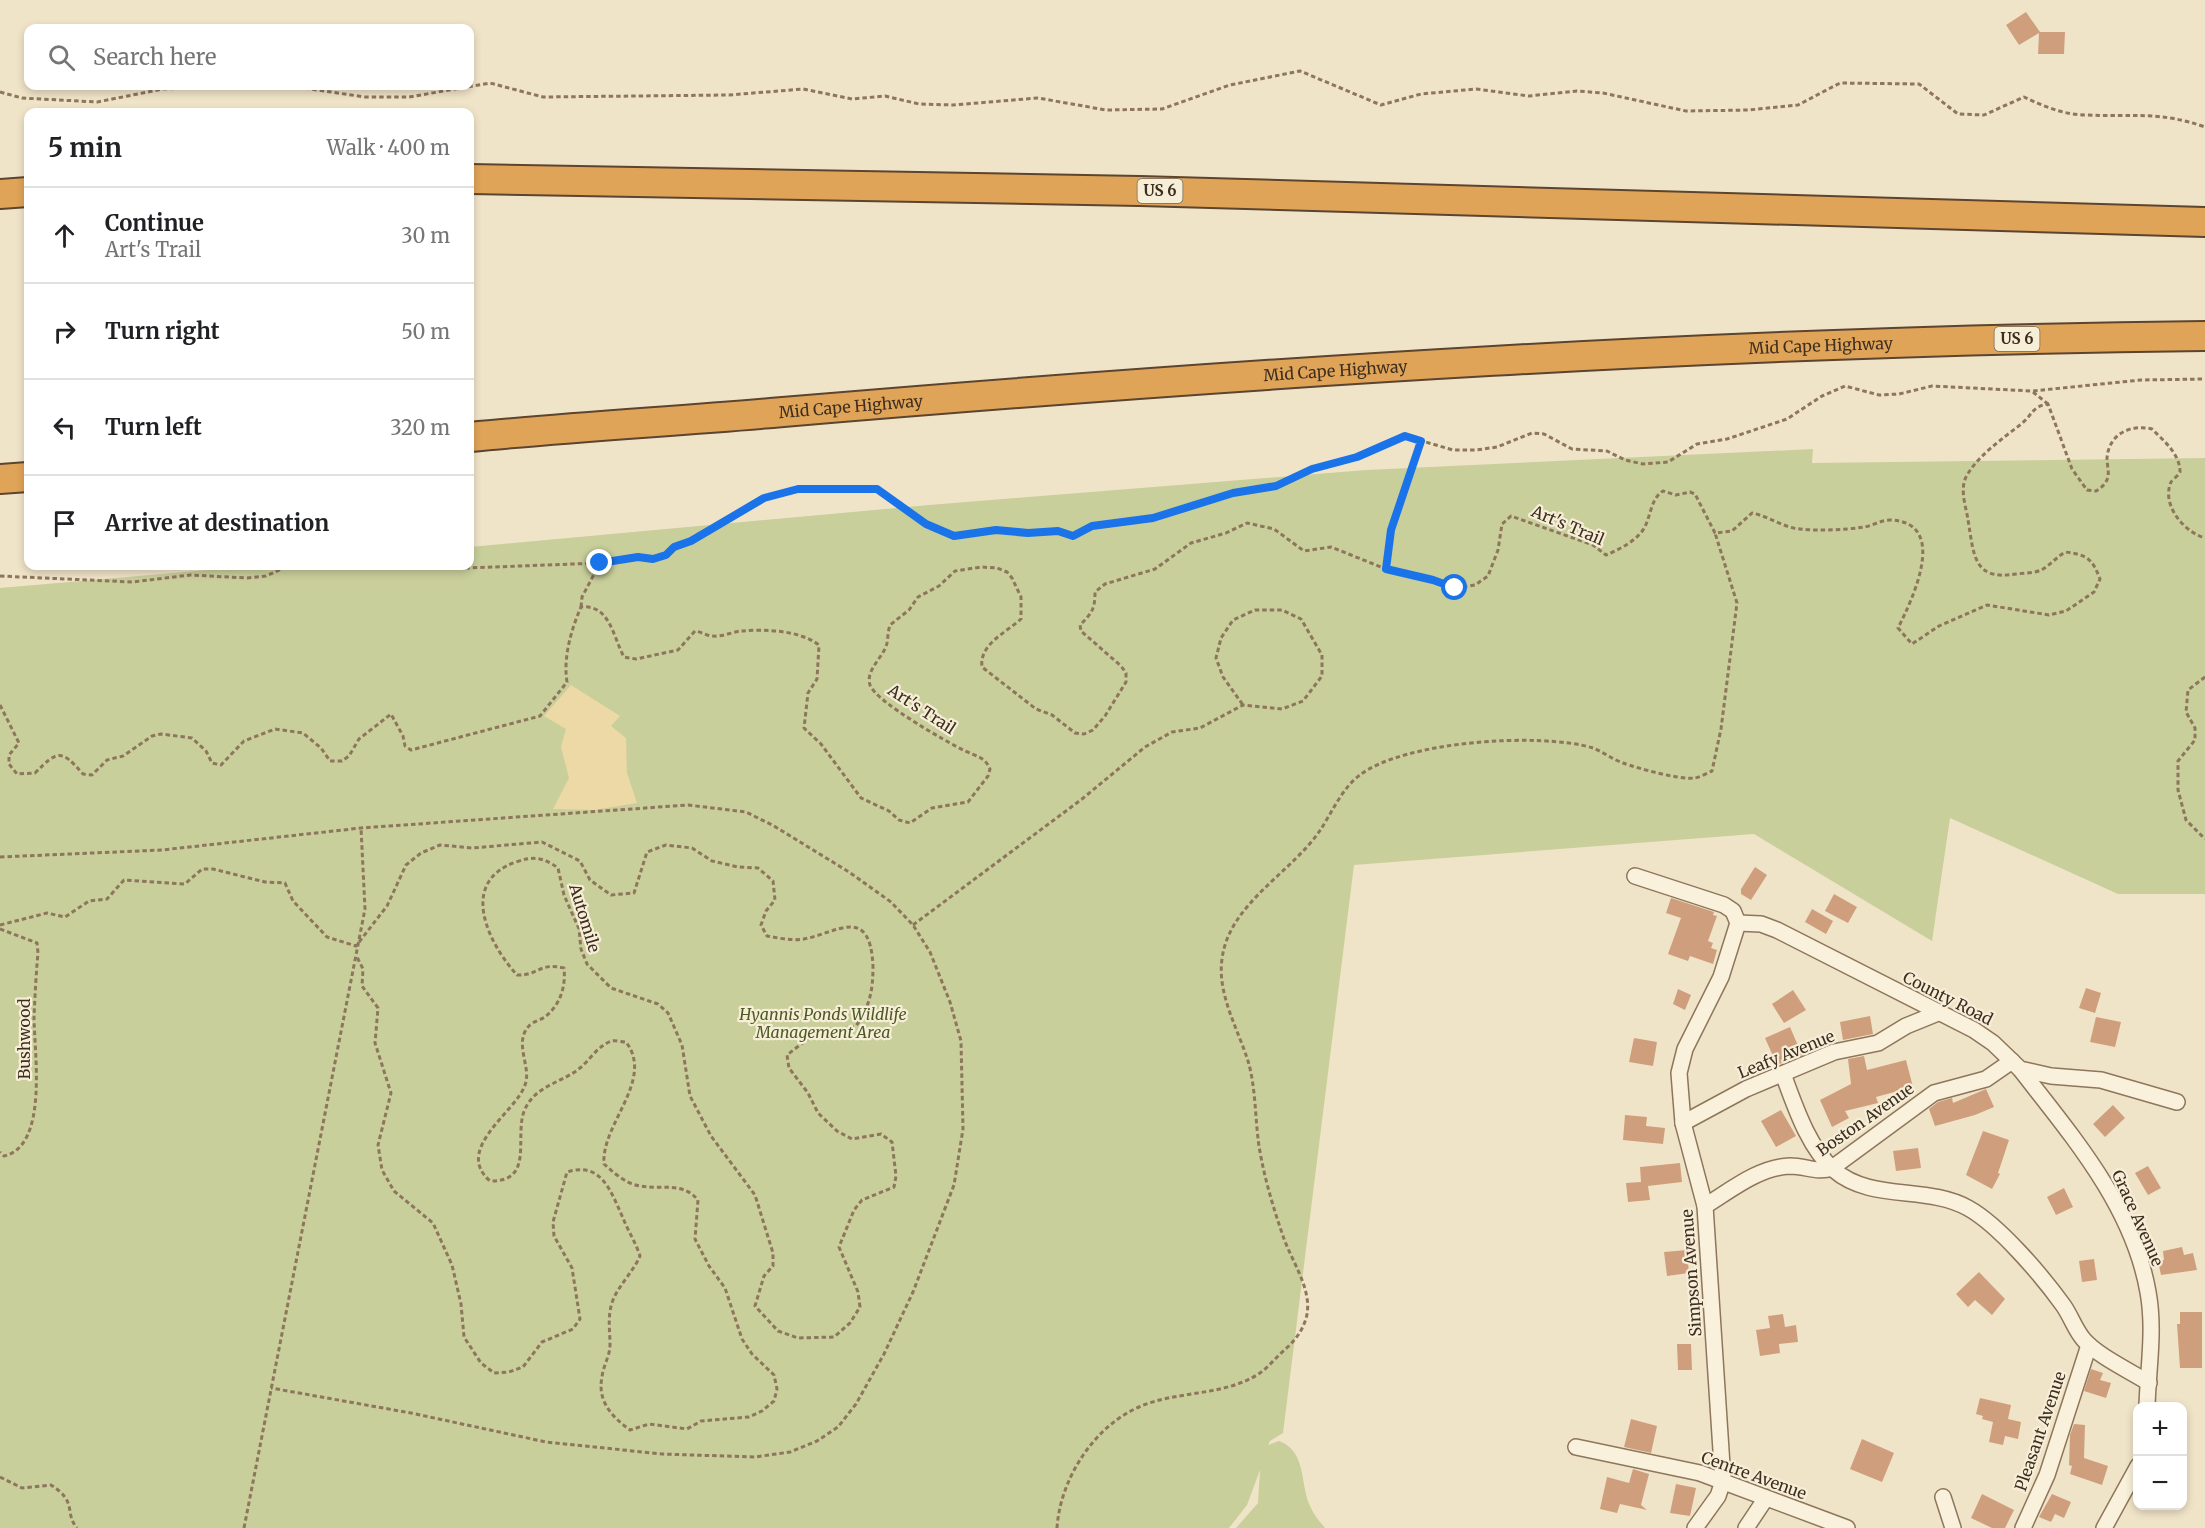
<!DOCTYPE html>
<meta charset="utf-8">
<style>
body{margin:0;font-family:Merriweather,serif;background:#f2f2f2;color:#202124}
.controls{position:absolute;right:18px;bottom:18px;display:grid;overflow:hidden;border-radius:12px;box-shadow:0 3px 9px #0003}
.controls button{width:54px;height:54px;display:grid;place-items:center;padding:0;border:0;border-bottom:2px solid #e0e0e0;background:#fff;color:#202124;font:30px sans-serif}
.stop{position:absolute;width:18px;height:18px;margin:-14px;border:4px solid #1a73e8;border-radius:50%;background:#fff}
.stop.end{background:#1a73e8;border-color:#fff;box-shadow:0 2px 6px #0008}
.list{margin:0;padding:0;list-style:none}
h2{display:flex;justify-content:space-between;align-items:center;height:78px;margin:0;padding:0 24px;font-size:26px}
h2 small{font-size:20px;font-weight:400;color:#757577}
.list li{display:grid;grid-template-columns:39px 1fr auto;gap:18px;align-items:center;box-sizing:border-box;height:96px;padding:0 24px;border-top:2px solid #e0e0e0}
.list b{display:block;font-size:22px;white-space:nowrap}
.list p{margin:0;font-size:20px;white-space:nowrap;color:#757577}
.list em{font-size:20px;font-style:normal;color:#757577}
.icon{flex:none;width:33px;height:33px;fill:none;stroke:currentColor;stroke-width:2;stroke-linecap:round;stroke-linejoin:round}
.map{position:relative;flex:none;width:2205px;height:1528px;overflow:hidden}
.search{position:absolute;background:#fff;box-shadow:0 3px 9px #0003;left:24px;top:24px;width:450px;height:66px;display:flex;align-items:center;gap:15px;box-sizing:border-box;padding:0 21px;border-radius:12px;color:#757577;font-size:22px}
.panel{position:absolute;background:#fff;box-shadow:0 3px 9px #0003;left:24px;top:108px;width:450px;height:462px;border-radius:12px}
.map>svg:first-child{display:block}
.green{fill:#c9cf9b}
.sand{fill:#ecd9a5}
.building{fill:#cf9f7d}
.lines{fill:none;stroke-linecap:round;stroke-linejoin:round}
.street-casing{stroke:#8d765c;stroke-width:18}
.highway-casing{stroke:#5b4430;stroke-width:32}
.path{stroke:#8d765c;stroke-width:3;stroke-dasharray:4.5 3;stroke-linecap:butt}
.street{stroke:#faf1dc;stroke-width:15}
.highway{stroke:#e0a458;stroke-width:28}
.route{stroke:#1a73e8;stroke-width:8}
.labels{text-anchor:middle;stroke-width:4.5;stroke-linejoin:round;paint-order:stroke}
.shield{fill:#f7eed8;stroke:#756857;stroke-width:1.5}
.shield-label{font-size:15px;font-weight:bold;fill:#3d2e20}
.street-label{font-size:16px;fill:#3d2e20;stroke:#f7eed8}
.park-label{font-size:16px;font-style:italic;fill:#4d5a26;stroke:#f7eed8}
</style>
<div class="map">
<svg width="2205" height="1528" viewBox="0 0 2205 1528">
<rect width="100%" height="100%" fill="#f0e4c8"/>
<!-- green -->
<path class="green" d="M1813 449 1812 463 2205 458V894H2118L1950 818 1932 941 1754 834 1354 865 1283 1433 1270 1441 1268 1445 1279 1441C1308 1452 1299 1485 1311 1508 1314 1515 1320 1522 1325 1528H1236L1258 1503 1260 1470 1247 1505 1229 1528H0V588L254 566H470V547L929 505 1366 470Z"/>
<!-- sand -->
<path class="sand" d="M571 685 620 716 611 726 626 738 627 773 637 803 594 810 553 809 569 778 561 747 566 729 544 716Z"/>
<!-- building -->
<g class="building">
<path d="M2026 12 2040 32H2065L2064 54H2038L2039 33 2019 45 2006 25Z"/>
<path d="M1755 867 1767 875 1751 900 1741 894V889Z"/>
<path d="M1834 894 1857 907 1848 923 1825 911Z"/>
<path d="M1671 898 1714 912 1713 915 1717 916 1708 941 1713 943 1711 948 1717 950 1713 964 1690 956 1688 961 1668 954 1681 918 1666 913Z"/>
<path d="M1812 909 1833 921 1826 934 1805 922Z"/>
<path d="M2086 988 2101 993 2095 1013 2079 1008Z"/>
<path d="M1678 989 1691 995 1685 1010 1673 1004Z"/>
<path d="M1793 990 1806 1010 1784 1023 1772 1004Z"/>
<path d="M1870 1016 1873 1034 1843 1040 1840 1022Z"/>
<path d="M2096 1017 2121 1022 2115 1047 2090 1042Z"/>
<path d="M1790 1027 1802 1055 1777 1065 1765 1038Z"/>
<path d="M1634 1038 1657 1042 1653 1066 1629 1062Z"/>
<path d="M1864 1056 1867 1070 1906 1060 1913 1087 1876 1097 1878 1103 1845 1111 1849 1118 1832 1127 1820 1100 1851 1084 1848 1059Z"/>
<path d="M1986 1089 1994 1107 1975 1115 1935 1126 1929 1109 1938 1102 1952 1098 1953 1103Z"/>
<path d="M2113 1105 2125 1118 2105 1137 2093 1124Z"/>
<path d="M1781 1110 1796 1136 1776 1147 1761 1121Z"/>
<path d="M1625 1115 1647 1117 1646 1126 1665 1128 1663 1144 1623 1140Z"/>
<path d="M1983 1131 2009 1140 1998 1173 2000 1174 1992 1189 1966 1175Z"/>
<path d="M1918 1148 1921 1168 1896 1171 1893 1151Z"/>
<path d="M1680 1163 1682 1182 1648 1186 1650 1200 1628 1202 1626 1183 1641 1182 1640 1167Z"/>
<path d="M2148 1166 2161 1188 2148 1195 2135 1173Z"/>
<path d="M2064 1188 2073 1207 2056 1215 2047 1197Z"/>
<path d="M2182 1247 2184 1255 2193 1253 2197 1270 2161 1275 2158 1261 2164 1260 2163 1251Z"/>
<path d="M1687 1250 1689 1273 1667 1276 1664 1252Z"/>
<path d="M2094 1259 2097 1280 2082 1282 2079 1261Z"/>
<path d="M1979 1272 2005 1299 1992 1315 1975 1300 1968 1307 1956 1294Z"/>
<path d="M2180 1312H2202V1368H2180L2177 1324H2180Z"/>
<path d="M1783 1314 1785 1327 1796 1325 1798 1342 1779 1344 1780 1353 1760 1356 1756 1330 1770 1328 1768 1316Z"/>
<path d="M1677 1344H1691L1692 1370H1678Z"/>
<path d="M2091 1369 2103 1373 2100 1380 2111 1383 2106 1398 2084 1391Z"/>
<path d="M1980 1398 2011 1405 2008 1419 2021 1422 2018 1439 2005 1436 2003 1445 1989 1442 1993 1422 1982 1419 1983 1416 1976 1414Z"/>
<path d="M1631 1419 1657 1426 1651 1453 1624 1447Z"/>
<path d="M2074 1424 2085 1425 2084 1458 2108 1466 2102 1485 2070 1474 2072 1466 2069 1465 2070 1435Z"/>
<path d="M1862 1439 1894 1453 1882 1482 1850 1469Z"/>
<path d="M1633 1469 1649 1474 1641 1505 1647 1510 1620 1504 1617 1513 1600 1509 1607 1477 1629 1483Z"/>
<path d="M1676 1484 1696 1488 1690 1516 1670 1513Z"/>
<path d="M1982 1494 2014 1510 2005 1528H1992L1971 1518Z"/>
<path d="M2052 1494 2071 1502 2064 1518 2055 1514 2051 1522 2039 1517Z"/>
</g>
<g class="lines">
<!-- street casing -->
<g class="street-casing">
<g id="street">
<path d="M1635 876 1724 905 1733 911 1738 923 1721 977 1685 1049 1679 1073 1683 1123 1705 1206 1723 1481 1718 1496 1695 1528"/>
<path d="M1738 923 1761 924 1777 930 1974 1030 1993 1043 2020 1069 2051 1076 2101 1080 2177 1102"/>
<path d="M2020 1069C2072 1136 2133 1206 2148 1292 2155 1330 2148 1369 2147 1406"/>
<path d="M1783 1074C1795 1106 1808 1147 1834 1170 1871 1202 1927 1185 1968 1208 1999 1225 2042 1276 2063 1305 2071 1316 2075 1330 2084 1340 2098 1356 2130 1371 2149 1383"/>
<path d="M1683 1123 1746 1089 1834 1052 1878 1043 1906 1026 1938 1013"/>
<path d="M1705 1206C1731 1190 1759 1167 1790 1166 1806 1166 1817 1173 1832 1168L1934 1093 1986 1079 2012 1061"/>
<path d="M1576 1447 1700 1473 1847 1528"/>
<path d="M1943 1497 1953 1528"/>
<path d="M1746 1528 1766 1498"/>
<path d="M2023 1528 2047 1475 2089 1345"/>
<path d="M2104 1528 2138 1466"/>
</g>
</g>
<!-- highway casing -->
<g class="highway-casing">
<g id="highway">
<path d="M470 179 1140 191 2205 222"/>
<path d="M0 194 28 192"/>
<path id="s1" d="M470 437C574 427 679 421 783 412 1256 372 1730 341 2205 336"/>
<path d="M0 479 28 477"/>
</g>
</g>
<!-- path -->
<g class="path">
<path d="M290 86 365 97H409L490 83 543 97 729 95 803 89 852 99 885 96 919 104 953 105 1038 98 1106 110 1162 109 1230 85 1300 71 1381 105 1421 94 1476 89 1529 96 1577 91 1603 93 1686 111 1749 110 1798 105 1840 83 1919 84 1958 114 1984 115 2024 97C2043 106 2064 115 2086 115 2131 117 2160 111 2205 127"/>
<path d="M0 92 22 98 97 102 163 89 245 86"/>
<path d="M2033 392 2048 404"/>
<path d="M458 566 467 568 600 563 638 557 653 559 666 555 674 547 691 541 764 498 798 489H877L926 524 954 536 996 530 1027 533 1058 531 1073 536 1093 526 1153 518 1233 493 1276 486 1312 469 1357 457 1405 436 1453 450H1476L1497 447 1532 433 1544 434 1572 449 1607 451 1625 460 1643 464 1668 462 1697 444 1727 439 1787 419 1822 396 1845 386 1879 395 1899 394 1932 386 2032 391 2141 380 2205 379"/>
<path d="M1386 569 1391 530 1421 441"/>
<path d="M0 576 132 582 191 575 247 578 266 576 288 566"/>
<path d="M581 607 582 597 600 563"/>
<path d="M2205 677 2188 690 2186 712 2195 728V740L2178 761V790L2186 820 2205 839"/>
<path d="M0 705 19 743 9 755V764L17 774 35 773C58 750 61 749 83 774L92 775 107 760 123 756 152 736 161 734 192 738 206 751 212 763 221 765 244 741 275 729 303 733 321 748 330 761H342L349 756 359 739 391 714 403 736 405 746 411 750 540 716 567 682C563 658 571 630 581 607 610 604 613 637 624 657L636 659 678 650 695 631C702 632 707 636 713 636 722 637 732 632 741 631 765 629 799 630 819 645L817 679 808 693 804 728 821 744 861 798 889 811 899 820 910 823 932 808 968 802 988 776 990 769C985 757 976 756 965 751 947 742 876 702 870 685 865 670 884 657 887 643 888 637 888 631 890 625L909 610 918 597 939 586 955 571 981 567 997 568 1007 572 1012 578 1021 597V619C1007 632 979 644 982 667L1036 709 1052 715 1075 733 1084 734 1093 730 1105 716 1126 682V673L1121 666 1081 631 1080 625C1092 613 1095 609 1095 592L1105 584 1155 569 1191 543 1226 533 1247 523 1274 529 1304 551 1331 547 1386 569 1455 588 1475 585 1488 576 1498 550 1502 524 1511 516 1593 545 1606 555C1620 549 1634 542 1643 530 1651 518 1650 499 1663 491L1676 495 1690 492 1695 494 1715 533 1732 531 1752 513C1768 516 1784 528 1800 529 1819 531 1844 530 1864 527 1872 526 1881 520 1890 520 1950 522 1912 600 1898 628L1912 644 1939 626 1987 605 2049 615 2066 611 2094 592 2100 579C2092 558 2087 555 2065 552 2057 557 2051 564 2043 569 2037 573 2024 573 2016 574 1973 581 1974 555 1968 520 1966 506 1959 489 1967 475 1979 455 2002 439 2020 425 2032 416 2032 406 2048 404L2072 469 2087 490 2096 491C2101 488 2106 484 2108 477 2109 471 2107 464 2107 458 2109 434 2130 424 2152 429 2164 441 2180 454 2180 472 2178 476 2173 479 2171 482 2161 505 2184 532 2205 538"/>
<path d="M0 857 162 850 361 828 688 805 746 812 774 826 849 872 891 902 913 925 930 952 950 1002 961 1041 963 1129 954 1185 913 1292 884 1354 856 1404 838 1427 817 1441 790 1452 755 1457 662 1454 546 1442 411 1413 271 1388"/>
<path d="M0 925 47 913 65 917 89 901 107 899 124 880 185 884 202 869H213L265 882 285 883 293 901 327 937 356 946 387 906 406 865 421 853 440 845 472 848 542 842 580 861 590 880 611 895 634 893 647 852 666 845 692 848 712 861 738 867 758 868 773 881 775 900 766 911 761 925 767 936C778 938 792 941 804 939 837 933 870 904 873 966 873 990 870 1006 856 1026L813 1035 787 1055 789 1068 808 1093 818 1113 837 1131 852 1139 881 1134 892 1142 896 1176 894 1187 862 1200 854 1210 839 1247 858 1292 860 1307 850 1323 834 1337 798 1338 778 1331 755 1306 764 1276 773 1266V1253L755 1195 711 1136 690 1096 682 1045 668 1013 658 1004 611 988 587 964 581 949 579 929 564 895 558 868C543 857 533 856 516 862 458 882 488 943 517 975 538 976 539 962 564 968 566 987 560 1005 545 1017 540 1020 532 1022 529 1026 513 1043 532 1067 525 1085 516 1112 453 1149 490 1181 536 1182 513 1135 525 1109 536 1085 562 1083 580 1068 590 1060 598 1045 612 1041 616 1040 622 1042 626 1042 655 1080 601 1124 604 1164 614 1173 626 1184 640 1186 661 1190 682 1181 698 1200L695 1239 709 1266 725 1288 742 1339 752 1354 774 1375 777 1389 774 1401 762 1411 749 1417 701 1421 687 1429 649 1424 630 1430C612 1417 597 1401 602 1377 603 1366 610 1356 610 1345 610 1329 607 1316 613 1300 619 1285 633 1272 640 1256 636 1243 628 1231 623 1218 611 1192 602 1161 567 1172L553 1222 554 1236 572 1268 580 1319 573 1329 542 1342 523 1367 509 1372 494 1373 481 1363 464 1337 461 1304 452 1265 433 1223 394 1191 382 1170 378 1145 391 1093 375 1043 378 1008 362 986 363 969 356 955"/>
<path d="M913 925 1082 799 1145 747 1172 732 1200 728 1243 705 1282 709 1303 701 1322 676V655L1301 619 1282 610H1255L1233 620 1221 638 1216 658 1223 677 1243 705"/>
<path d="M0 929 37 943 38 953C36 974 35 996 34 1017 34 1051 49 1146 4 1156L0 1152"/>
<path d="M0 1477 22 1488 51 1485C78 1502 64 1513 77 1528"/>
<path d="M244 1528 365 909 361 828"/>
<path d="M1057 1528C1060 1480 1093 1427 1139 1407 1177 1390 1224 1397 1260 1373 1267 1368 1273 1361 1279 1355 1289 1346 1299 1337 1304 1324 1317 1295 1292 1263 1283 1236 1273 1207 1264 1177 1259 1146 1255 1119 1256 1088 1248 1061 1238 1029 1217 994 1222 959 1229 903 1292 873 1321 829 1332 812 1343 787 1360 775 1404 741 1540 732 1593 748 1603 752 1612 759 1623 763 1637 768 1679 780 1694 778 1699 778 1707 773 1712 771L1721 729 1737 603 1715 533"/>
</g>
<!-- street -->
<use href="#street" class="street"/>
<!-- highway -->
<use href="#highway" class="highway"/>
</g>
<g class="lines">
<!-- route -->
<path class="route" d="M600 563 638 557 653 559 666 555 674 547 691 541 764 498 798 489H877L926 524 954 536 996 530 1028 533 1058 531 1073 536 1092 526 1153 518 1233 493 1276 486 1312 469 1357 457 1405 436 1421 441 1391 530 1386 569 1433 580 1455 588"/>
</g>
<g class="labels">
<!-- shield labels -->
<g class="shield">
<rect x="1137.5" y="179" width="45" height="24" rx="4.5"/>
<rect x="1994.5" y="327" width="45" height="24" rx="4.5"/>
</g>
<g class="shield-label">
<text x="1160" y="196">US 6</text>
<text x="2017" y="344">US 6</text>
</g>
<!-- street labels -->
<g class="street-label">
<text dy="6" stroke="none"><textPath href="#s1" startOffset="1354">Mid Cape Highway</textPath></text>
<text dy="6" stroke="none"><textPath href="#s1" startOffset="868">Mid Cape Highway</textPath></text>
<text dy="6" stroke="none"><textPath href="#s1" startOffset="382">Mid Cape Highway</textPath></text>
<text transform="translate(1568 525) rotate(23)" y="6">Art's Trail</text>
<text transform="translate(922 709) rotate(33)" y="6">Art's Trail</text>
<text transform="translate(585 918) rotate(73)" y="6">Automile</text>
<text transform="translate(1948 998) rotate(27)" y="6">County Road</text>
<text transform="translate(24 1039) rotate(-90)" y="6">Bushwood</text>
<text transform="translate(1786 1054) rotate(-22)" y="6">Leafy Avenue</text>
<text transform="translate(1865 1119) rotate(-35)" y="6">Boston Avenue</text>
<text transform="translate(2138 1218) rotate(66)" y="6">Grace Avenue</text>
<text transform="translate(1691 1273) rotate(-94)" y="6">Simpson Avenue</text>
<text transform="translate(2040 1431) rotate(-71)" y="6">Pleasant Avenue</text>
<text transform="translate(1754 1475) rotate(20)" y="6">Centre Avenue</text>
</g>
<!-- park labels -->
<g class="park-label">
<text x="823" y="1020">Hyannis Ponds Wildlife<tspan x="823" dy="18">Management Area</tspan></text>
</g>
</g>
</svg>
<div class="controls">
<button>+</button>
<button>−</button>
</div>
<div class="stop" style="left:1455px;top:588px"></div>
<div class="stop end" style="left:600px;top:563px"></div>
<div class="search"><svg class="icon" aria-label="search" viewBox="0 0 24 24"><circle cx="10" cy="10" r="6"/><path d="M15 15l6 6"/></svg>Search here</div>
<section class="panel">
<h2>5 min<small>Walk · 400 m</small></h2>
<ul class="list">
<li><svg class="icon" aria-label="ahead" viewBox="0 0 24 24"><path d="M12 20V5M6 11l6-6 6 6"/></svg><div><b>Continue</b><p>Art's Trail</p></div><em>30 m</em></li>
<li><svg class="icon" aria-label="right" viewBox="0 0 24 24"><path d="M7 20v-9h11M14 6l5 5-5 5"/></svg><div><b>Turn right</b></div><em>50 m</em></li>
<li><svg class="icon" aria-label="left" viewBox="0 0 24 24"><path d="M17 20v-9H6M10 6l-5 5 5 5"/></svg><div><b>Turn left</b></div><em>320 m</em></li>
<li><svg class="icon" aria-label="arrive" viewBox="0 0 24 24"><path d="M6 21V4h12l-3 4 3 4H6"/></svg><div><b>Arrive at destination</b></div></li>
</ul>
</section>
</div>
